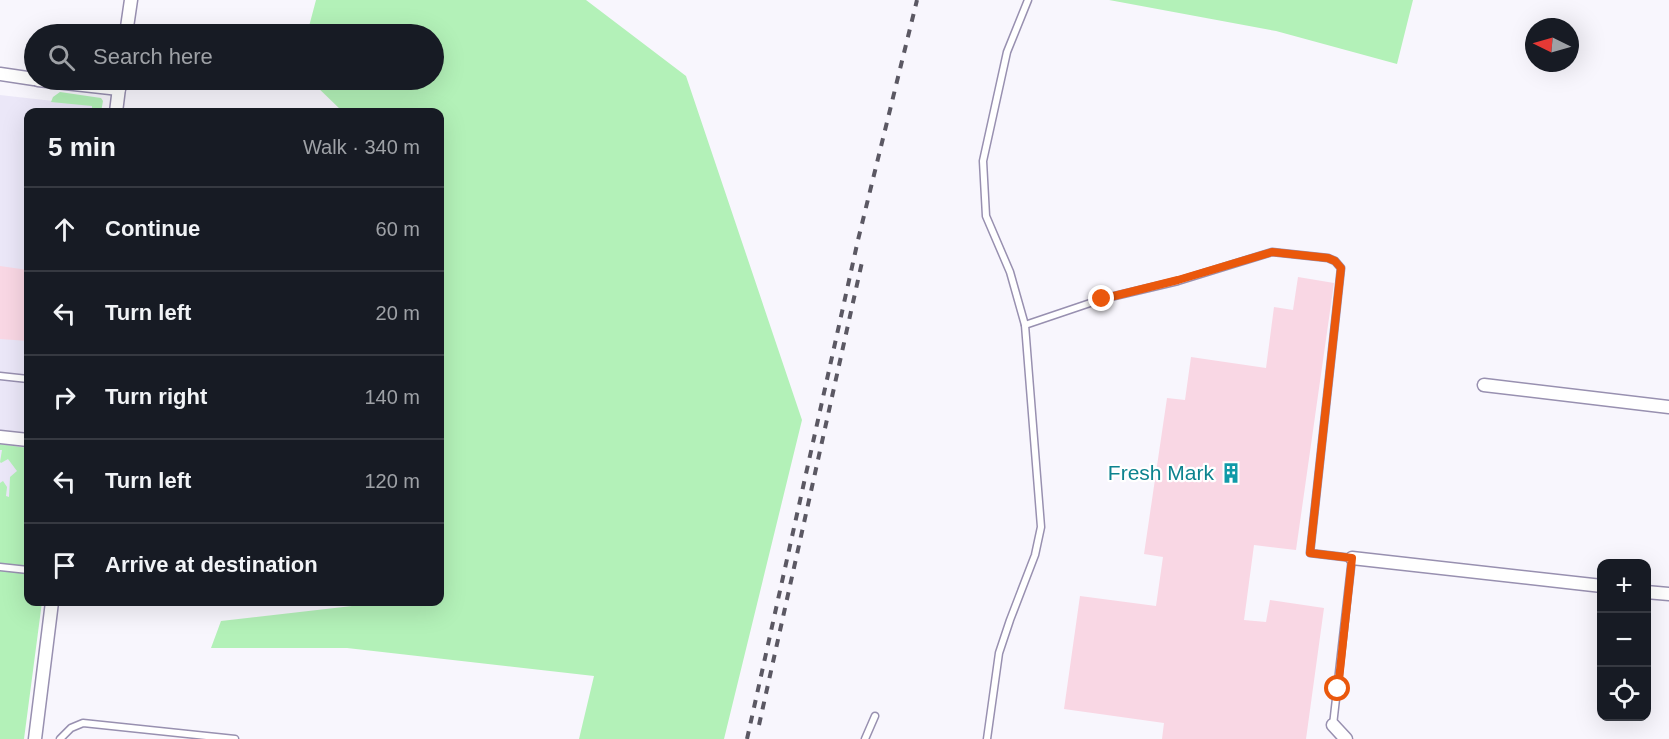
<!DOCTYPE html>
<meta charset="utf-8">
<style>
body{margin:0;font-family:Arial,sans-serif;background:#20242c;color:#f1f3f6}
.controls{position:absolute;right:18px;bottom:18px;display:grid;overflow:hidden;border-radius:12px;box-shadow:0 6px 24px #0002}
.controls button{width:54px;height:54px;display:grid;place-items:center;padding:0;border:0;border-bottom:2px solid #363941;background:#171b24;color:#f1f3f6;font:30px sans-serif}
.compass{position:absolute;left:1525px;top:18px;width:54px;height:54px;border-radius:50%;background:#171b24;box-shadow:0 6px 24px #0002;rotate:275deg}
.stop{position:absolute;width:18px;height:18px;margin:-14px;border:4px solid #ea580c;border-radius:50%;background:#fff}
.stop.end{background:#ea580c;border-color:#fff;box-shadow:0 2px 6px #0008}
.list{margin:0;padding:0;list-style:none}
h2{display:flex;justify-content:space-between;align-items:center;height:78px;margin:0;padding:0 24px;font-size:26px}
h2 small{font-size:20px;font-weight:400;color:#9ea1a6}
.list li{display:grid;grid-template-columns:39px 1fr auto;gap:18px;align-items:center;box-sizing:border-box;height:84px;padding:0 24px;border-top:2px solid #363941}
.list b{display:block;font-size:22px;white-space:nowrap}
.list em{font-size:20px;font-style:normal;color:#9ea1a6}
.icon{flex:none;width:33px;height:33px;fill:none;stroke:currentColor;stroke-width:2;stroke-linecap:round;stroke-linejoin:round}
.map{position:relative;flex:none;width:1669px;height:739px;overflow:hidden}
.search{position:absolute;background:#171b24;box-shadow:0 6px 24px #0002;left:24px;top:24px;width:420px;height:66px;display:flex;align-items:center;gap:15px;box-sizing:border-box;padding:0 21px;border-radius:33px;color:#9ea1a6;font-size:22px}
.panel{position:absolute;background:#171b24;box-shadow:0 6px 24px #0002;left:24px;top:108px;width:420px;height:498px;border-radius:12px}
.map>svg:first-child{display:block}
.built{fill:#ebe7f8}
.green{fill:#b3f1b8}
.building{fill:#f9d7e4}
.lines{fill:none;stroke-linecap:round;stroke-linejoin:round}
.service-casing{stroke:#9890b0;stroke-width:9}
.minor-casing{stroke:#9890b0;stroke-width:15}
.service{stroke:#fff;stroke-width:6}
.minor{stroke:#fff;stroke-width:12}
.rail{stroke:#5b5863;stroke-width:4;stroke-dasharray:8 8;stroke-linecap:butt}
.route{stroke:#ea580c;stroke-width:8}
.labels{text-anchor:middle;stroke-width:4.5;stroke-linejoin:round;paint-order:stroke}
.culture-label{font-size:21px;fill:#0d838f;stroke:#fff;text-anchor:end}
</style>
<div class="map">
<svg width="1669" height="739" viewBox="0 0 1669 739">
<rect width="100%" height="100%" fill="#f8f6fd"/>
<!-- built -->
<path class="built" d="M0 95 97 106V112H28V602L18 739H0Z"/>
<!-- green -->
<g class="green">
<path d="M316 0H586L686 76 802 420 724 739H579L594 676 347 648H211L221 621 352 606 353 602H440V112H343L310 80H434V34H307Z"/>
<path d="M1109 0H1413L1397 64 1276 31Z"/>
<path d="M60 92 101 98 103 101 101 112H92V106L51 102 53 97Z"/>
<path d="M0 444 28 448V602H42L24 739H0V483L3 481 7 487 6 496 9 497 10 477 17 471 8 459 1 463 0 462 2 450H0Z"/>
</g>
<!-- building -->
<g class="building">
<path d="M0 266 28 270V341L0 339Z"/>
<path d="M1298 277 1334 283 1296 550 1254 545 1244 620 1266 622 1270 600 1324 608 1306 739H1162L1164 723 1064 709 1080 596 1156 606 1163 557 1144 554 1167 398 1185 400 1191 357 1266 368 1274 307 1293 310Z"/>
</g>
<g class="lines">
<!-- service casing -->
<g class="service-casing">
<g id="service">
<path d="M1025 325 1102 299 1178 281 1272 252 1328 258 1335 261 1341 268 1310 553 1352 558 1333 725"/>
<path d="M0 376 28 379"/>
<path d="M0 567 28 570"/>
<path d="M60 739 71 728 83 723 235 739"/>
<path d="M865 739 875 716"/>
<path d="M987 739 999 653 1010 620 1035 555 1041 527 1025 325 1010 272 986 216 983 161 1007 52 1028 0"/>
</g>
</g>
<!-- minor casing -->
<g class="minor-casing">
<g id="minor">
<path d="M126 34 131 0"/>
<path d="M0 74 34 79"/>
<path d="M38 80 119 89"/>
<path d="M116 112 120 80"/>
<path d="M1484 385 1669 407"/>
<path d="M0 437 28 440"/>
<path d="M1352 558 1602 586"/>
<path d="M1646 592 1669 594"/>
<path d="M1333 725 1346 739"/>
<path d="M35 739 52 602"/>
</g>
</g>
<!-- service -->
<use href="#service" class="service"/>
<!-- minor -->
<use href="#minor" class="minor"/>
<!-- rail -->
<g class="rail">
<path d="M759 725 862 262"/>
<path d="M747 739 858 240 917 0"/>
</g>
</g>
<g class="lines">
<!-- route -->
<path class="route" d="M1102 299 1178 280 1272 252 1328 258 1335 261 1341 268 1310 553 1352 558 1338 689"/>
</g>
<!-- icons -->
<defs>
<g id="building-bare" transform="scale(1.62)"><path d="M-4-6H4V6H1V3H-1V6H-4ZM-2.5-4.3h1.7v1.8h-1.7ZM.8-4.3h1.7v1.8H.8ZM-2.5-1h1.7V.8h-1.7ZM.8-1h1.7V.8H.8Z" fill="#0f9aa8" stroke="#fff" stroke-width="2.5" paint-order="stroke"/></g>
</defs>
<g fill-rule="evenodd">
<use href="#building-bare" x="1231" y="473"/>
</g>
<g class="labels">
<!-- culture labels -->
<g class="culture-label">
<text x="1214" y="480">Fresh Mark</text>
</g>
</g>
</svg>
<div class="controls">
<button>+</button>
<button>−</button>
<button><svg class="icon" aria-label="locate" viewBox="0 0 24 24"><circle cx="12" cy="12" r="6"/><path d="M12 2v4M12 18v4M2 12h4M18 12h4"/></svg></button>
</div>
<svg class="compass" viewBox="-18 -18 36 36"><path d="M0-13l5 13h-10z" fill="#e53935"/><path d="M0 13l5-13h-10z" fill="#9ea1a6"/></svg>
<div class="stop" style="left:1338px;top:689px"></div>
<div class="stop end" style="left:1102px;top:299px"></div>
<div class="search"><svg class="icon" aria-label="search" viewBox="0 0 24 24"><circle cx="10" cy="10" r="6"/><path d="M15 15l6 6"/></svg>Search here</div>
<section class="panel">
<h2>5 min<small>Walk · 340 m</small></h2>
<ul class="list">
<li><svg class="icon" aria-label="ahead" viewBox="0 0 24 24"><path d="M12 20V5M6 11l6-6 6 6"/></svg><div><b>Continue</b></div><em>60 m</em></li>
<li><svg class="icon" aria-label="left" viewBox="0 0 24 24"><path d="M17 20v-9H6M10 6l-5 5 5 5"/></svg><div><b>Turn left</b></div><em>20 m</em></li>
<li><svg class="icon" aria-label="right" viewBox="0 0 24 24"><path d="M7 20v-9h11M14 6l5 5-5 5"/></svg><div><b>Turn right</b></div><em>140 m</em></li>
<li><svg class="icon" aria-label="left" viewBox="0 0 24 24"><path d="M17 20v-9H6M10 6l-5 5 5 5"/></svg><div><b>Turn left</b></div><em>120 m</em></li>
<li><svg class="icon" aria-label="arrive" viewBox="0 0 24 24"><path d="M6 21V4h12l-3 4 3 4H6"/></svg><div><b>Arrive at destination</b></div></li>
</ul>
</section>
</div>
